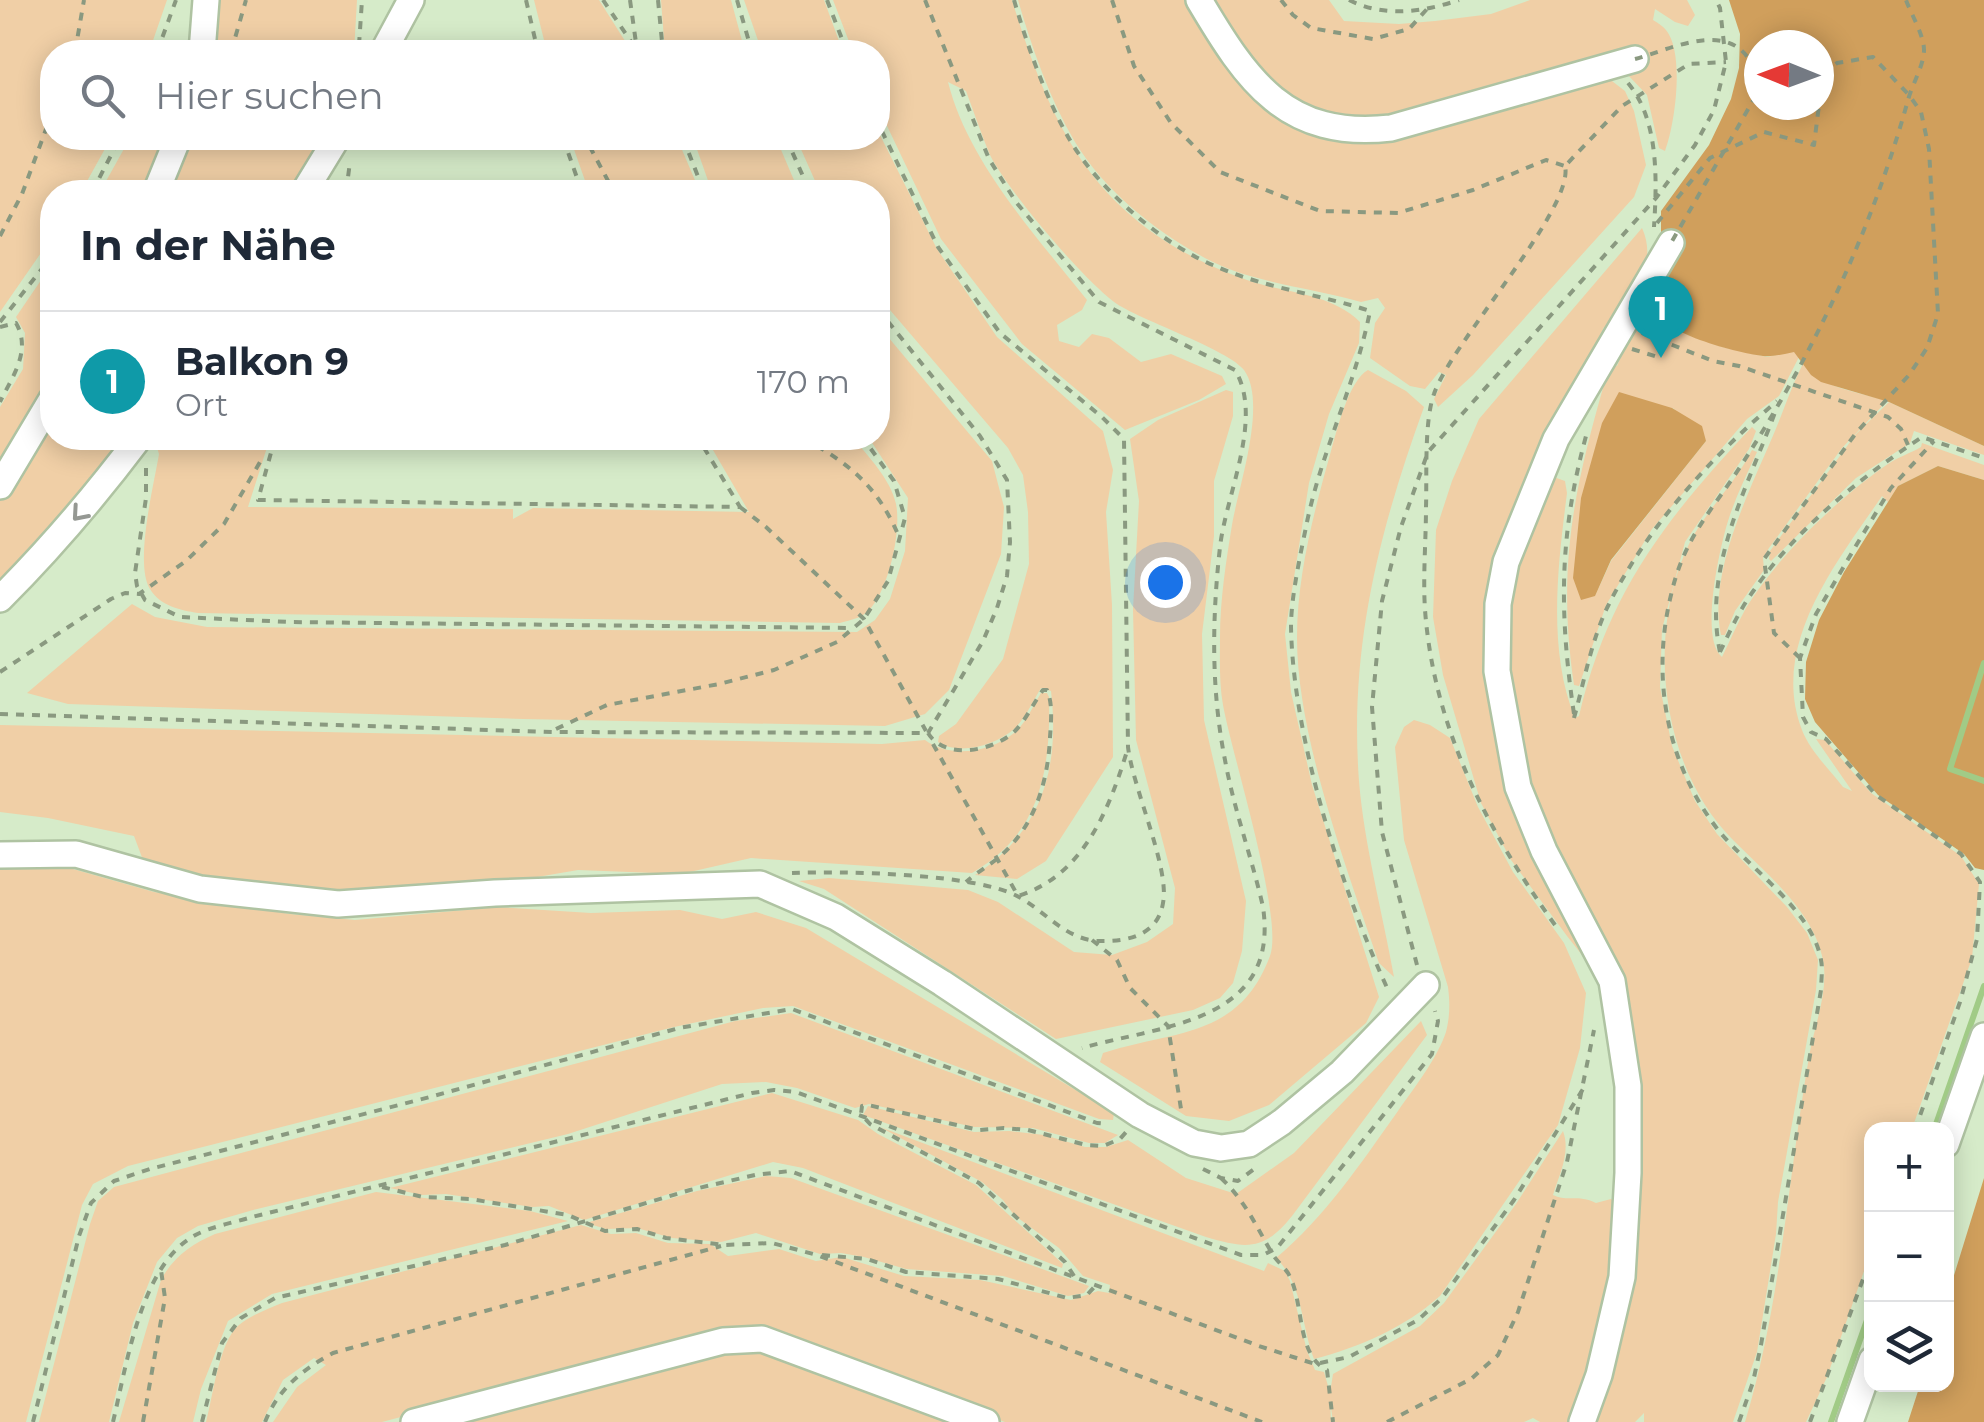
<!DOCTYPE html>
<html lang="de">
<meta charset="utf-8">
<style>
body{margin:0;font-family:Montserrat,sans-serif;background:#f6f6f7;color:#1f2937}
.controls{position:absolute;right:30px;bottom:30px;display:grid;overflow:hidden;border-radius:20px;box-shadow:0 5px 25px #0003}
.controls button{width:90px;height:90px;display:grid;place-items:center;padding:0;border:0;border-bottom:2px solid #e0e1e3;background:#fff;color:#1f2937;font:50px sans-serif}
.compass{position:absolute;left:1744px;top:30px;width:90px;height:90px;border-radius:50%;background:#fff;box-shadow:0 5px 25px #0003;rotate:271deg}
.you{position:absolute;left:1165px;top:582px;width:35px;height:35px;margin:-25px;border:8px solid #fff;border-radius:50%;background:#1a73e8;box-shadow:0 0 0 15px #1a73e833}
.badge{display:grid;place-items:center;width:65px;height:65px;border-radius:50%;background:#9e51c2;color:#fff;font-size:32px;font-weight:700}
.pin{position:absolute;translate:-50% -82px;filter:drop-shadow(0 2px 5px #0008)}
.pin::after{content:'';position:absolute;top:52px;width:35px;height:30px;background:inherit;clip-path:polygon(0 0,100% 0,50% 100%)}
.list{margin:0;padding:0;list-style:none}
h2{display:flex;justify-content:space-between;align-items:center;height:130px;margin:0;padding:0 40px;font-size:42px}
h2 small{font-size:32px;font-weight:400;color:#747a83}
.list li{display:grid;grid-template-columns:65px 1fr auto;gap:30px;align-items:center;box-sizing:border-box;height:140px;padding:0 40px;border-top:2px solid #e0e1e3}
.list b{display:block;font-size:38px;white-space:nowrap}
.list p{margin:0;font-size:32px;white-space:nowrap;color:#747a83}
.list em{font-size:32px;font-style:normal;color:#747a83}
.icon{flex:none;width:55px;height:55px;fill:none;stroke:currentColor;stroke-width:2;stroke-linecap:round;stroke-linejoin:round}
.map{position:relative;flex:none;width:1984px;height:1422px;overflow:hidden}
.search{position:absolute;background:#fff;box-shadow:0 5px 25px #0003;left:40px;top:40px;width:850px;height:110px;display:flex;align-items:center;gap:25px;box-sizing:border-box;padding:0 35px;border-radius:40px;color:#747a83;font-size:38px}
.panel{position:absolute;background:#fff;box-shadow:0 5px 25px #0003;left:40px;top:180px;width:850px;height:270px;border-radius:40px}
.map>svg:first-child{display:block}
.green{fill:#f0cfa6;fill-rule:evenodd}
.forest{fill:#d09f5c;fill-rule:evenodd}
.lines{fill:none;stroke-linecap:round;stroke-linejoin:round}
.stream{stroke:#a1cb86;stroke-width:6}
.minor-casing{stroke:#afc3a2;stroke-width:30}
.path{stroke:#8a9980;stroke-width:4;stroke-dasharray:8 8;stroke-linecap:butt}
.minor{stroke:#fff;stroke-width:25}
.path-bridge{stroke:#8a9980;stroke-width:4;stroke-dasharray:8 8;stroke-linecap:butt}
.oneway{stroke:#959893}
</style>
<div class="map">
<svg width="1984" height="1422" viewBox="0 0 1984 1422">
<rect width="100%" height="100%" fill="#d6ebc9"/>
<!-- green -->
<g class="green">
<path d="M0 0H167L149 52H52V138H111L81 192H52V237L0 312Z"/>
<path d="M211 0H357L354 52H207Z"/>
<path d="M534 0H599L632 52H547Z"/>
<path d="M661 0H731L745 52H665Z"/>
<path d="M744 0H824L843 52H762Z"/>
<path d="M833 0H1012C1055 140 1101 228 1247 280 1284 293 1331 293 1360 322L1359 343 1329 414 1309 483 1285 634 1291 692 1312 785 1379 997 1366 1023 1269 1105 1229 1121 1186 1116 1100 1062 1103 1053C1174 1030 1239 1039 1270 956 1284 918 1232 755 1223 705 1219 683 1220 659 1220 637 1220 601 1226 561 1232 525 1238 488 1268 403 1244 370 1229 350 1143 321 1117 304 1084 281 1008 191 990 155 981 134 974 112 966 91L948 82C968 162 1036 236 1087 300L1082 310 1057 325 1059 341 1079 347 1092 334 1109 338 1141 362 1171 354 1222 376 1226 384 1199 400 1125 430 1022 344 941 239 878 107V52H853Z"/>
<path d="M1018 0H1188L1257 100 1293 127 1329 136 1608 78 1625 91 1634 111 1646 165 1634 197 1473 375 1438 407 1434 399 1446 375 1439 372 1425 389 1410 386 1370 358 1375 323 1385 308 1378 298 1361 302C1313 288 1259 284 1213 262 1162 237 1105 192 1075 142 1050 100 1032 48 1018 0Z"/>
<path d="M1205 0H1329L1344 21 1399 24 1435 21 1491 14 1530 0H1687L1695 15 1688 26 1675 22 1655 9 1653 20C1658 23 1663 26 1666 30 1685 53 1675 125 1665 151L1659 148 1647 95 1627 74 1386 123 1349 125 1283 102Z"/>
<path d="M878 131 937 249 997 337 1103 431 1113 470 1106 512 1112 605 1113 757 1046 861 1017 879 975 875C1042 831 1060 769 1051 691L1041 688C1033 701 1025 719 1014 729 996 745 959 756 938 742L939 736 956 724 1003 659 1029 564 1028 512 1023 475 1008 448 878 296V192H820L796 138H878Z"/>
<path d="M130 138H171L148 192H100Z"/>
<path d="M183 138H329L296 192H161Z"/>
<path d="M570 138H677L700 192H589Z"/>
<path d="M693 138H776L799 192H712Z"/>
<path d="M1642 228C1659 265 1631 298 1615 331L1604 327 1516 516 1500 734 1595 959 1582 955 1567 936 1511 860 1481 803 1443 675 1433 617 1436 530 1452 481 1479 419Z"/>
<path d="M52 264V387L0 470V407L23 369 25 333 16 317Z"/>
<path d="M1645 300 1670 328 1723 347 1767 357 1794 351 1799 357 1779 396 1747 419 1652 529 1606 605 1579 686 1574 685C1557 568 1573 493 1605 381L1612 364 1617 366ZM1673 408 1706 441 1611 561 1595 596Z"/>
<path d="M878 325 992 461 1004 507 1001 554 949 690 925 714 885 726 523 719 68 704 27 693 132 604 155 617 207 627 857 632 875 620 890 599 905 551 908 498 869 438H878Z"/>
<path d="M1804 362C1817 388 1860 392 1887 401L1842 448 1769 548 1763 558 1764 570 1735 611 1725 635H1721C1707 570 1753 485 1777 426 1786 404 1793 383 1804 362Z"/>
<path d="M1368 370 1406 391 1424 407C1379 531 1349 648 1359 781 1364 844 1383 915 1394 977L1379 963C1347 870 1297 736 1297 638 1297 575 1314 512 1331 451 1337 430 1349 380 1368 370Z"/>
<path d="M1226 390 1233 392V416L1214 481V536L1202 634 1204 720 1246 901 1242 951 1233 983 1220 998 1193 1010 1056 1039 824 889 799 881 829 878 968 890 998 902 1074 952 1112 955 1147 942 1173 924 1175 888 1136 740 1133 609 1139 501 1130 439 1158 420Z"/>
<path d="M1889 402 1984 446V455L1914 431 1910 443 1856 478 1771 561 1769 559 1770 551 1856 434Z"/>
<path d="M52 411V438H132L0 587V494Z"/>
<path d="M1752 427 1756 431 1749 449 1685 542 1662 629 1660 687 1672 746 1695 801 1717 834 1787 907 1807 933 1818 960 1816 990 1778 1202 1776 1234 1757 1352 1733 1422H1644V1413L1635 1422H1588L1606 1377 1626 1003 1616 962 1586 916 1525 787 1504 664 1509 583 1548 475 1565 481 1567 493C1558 564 1547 650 1575 718L1579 716C1608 592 1667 517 1752 427Z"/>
<path d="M154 438H270L248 507 513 509V519L533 508 749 512 706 438H853C868 456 891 480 896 504 902 532 887 600 863 615 857 619 846 621 840 623L198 613C180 610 160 606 150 589 134 563 154 485 159 454Z"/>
<path d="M1922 443 1984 465V480L1938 466 1898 486 1888 502 1882 496C1837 562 1769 645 1802 730 1810 751 1830 770 1843 787L1852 791 1816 739 1825 740 1871 793 1961 856 1979 884 1972 958 1912 1129 1872 1130 1871 1251 1827 1377 1806 1422H1745C1781 1304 1788 1178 1809 1057 1814 1026 1829 992 1823 960 1814 912 1767 874 1734 841 1661 769 1645 635 1689 544 1706 510 1735 484 1752 450L1757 452C1747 474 1736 496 1729 518 1720 545 1699 639 1722 657 1730 641 1737 624 1746 608 1777 557 1838 498 1888 464 1900 456 1909 454 1921 447Z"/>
<path d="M1041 693H1047L1049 697C1051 773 1039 835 972 873L751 858 681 874 578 870 496 884 340 894 207 879 143 860 134 836 48 818 0 812V725L882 744 925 740C950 759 991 752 1014 733 1026 723 1033 706 1041 693Z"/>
<path d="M1414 720 1430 725 1450 738 1478 807 1513 872 1564 943 1586 993 1580 1048 1558 1125 1440 1296C1404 1328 1360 1347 1314 1359 1301 1325 1303 1284 1276 1258 1325 1217 1361 1163 1398 1111 1414 1088 1437 1059 1446 1032 1450 1016 1450 1003 1448 987L1404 840 1395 747 1404 727Z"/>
<path d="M0 868 73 869 154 892 290 914 355 920 498 907 591 913 680 910 722 919 756 912 806 928 1114 1113 1113 1120 1099 1119 793 1006 763 1008 674 1027 128 1166 93 1184 82 1205 26 1422H0Z"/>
<path d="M791 1013 1118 1135 1105 1143H1089L1033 1128 974 1127 869 1104 855 1108 797 1088 766 1082 722 1084 568 1134 253 1210 198 1226 177 1238 157 1262 133 1323 109 1422H39L90 1224 98 1201 114 1187 735 1021Z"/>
<path d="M1421 1021 1427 1035 1292 1216C1264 1251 1247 1249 1206 1237L863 1115 868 1106 974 1132 1009 1131 1044 1135 1085 1147H1106L1128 1140 1186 1178 1236 1194 1294 1153Z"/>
<path d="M772 1093 858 1120 878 1134 976 1185 1063 1264 1062 1268 803 1168 773 1162 584 1220 549 1206 532 1207 446 1194 422 1195 390 1188Z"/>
<path d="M880 1127 1264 1271 1268 1263 1285 1271 1290 1281 1307 1351 1315 1370 1324 1372 1330 1393 1333 1374 1420 1326 1444 1303 1516 1204 1563 1131C1571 1152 1559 1175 1553 1195 1566 1202 1578 1194 1596 1203L1611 1199 1620 1206 1617 1265 1573 1422H1540L1533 1418 1524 1422H1333L1330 1400 1331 1422H1005L789 1340 725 1331 382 1422H273L297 1387 326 1365 314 1358 283 1380 262 1422H206C213 1397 219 1341 239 1325 251 1315 268 1309 282 1303L581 1225 611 1234 636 1233 668 1243 710 1244 728 1256 779 1249 816 1261 842 1257 904 1276 980 1280 1071 1300 1098 1291 1109 1293 1110 1285 1083 1276 1059 1248 1014 1215 1003 1200 982 1182Z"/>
<path d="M766 1176 791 1178 1089 1286 1084 1293 1068 1296 1003 1276 906 1269 864 1257 841 1253 820 1254 756 1233 721 1242 672 1238 637 1228 606 1229 586 1223 697 1191Z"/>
<path d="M376 1192 530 1211 568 1221 272 1294 228 1321 201 1389 193 1422H119L161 1280C173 1257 192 1244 215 1234Z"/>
<path d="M758 1347 964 1422H434L705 1350Z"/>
</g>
<!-- forest -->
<g class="forest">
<path d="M1729 0H1984V446L1889 402 1821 382 1811 375 1794 352C1784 354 1773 357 1763 356 1733 352 1652 331 1645 300L1661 241V211L1709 145 1731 99 1739 68 1740 34ZM1759 45H1819V105H1759Z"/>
<path d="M1619 392 1672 408 1702 426 1706 441 1611 560 1595 596 1581 600 1573 578 1581 498 1602 423Z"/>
<path d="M1938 466 1984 480V870L1975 868 1964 854 1878 795 1815 722 1805 699 1806 662 1819 620 1844 572 1898 486Z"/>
<path d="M1984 1178V1422H1908L1920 1385 1946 1384 1947 1298Z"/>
</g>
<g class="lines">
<!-- stream -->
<g class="stream">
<path d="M1984 663 1950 769 1984 781"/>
<path d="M1934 1130 1984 986"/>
<path d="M1831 1422 1872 1306"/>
</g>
<!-- minor casing -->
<g class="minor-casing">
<g id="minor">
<path d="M1199 0C1247 81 1286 140 1391 128L1635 59"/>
<path d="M202 52 206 0"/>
<path d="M383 52 411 0"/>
<path d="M156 192 178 138"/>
<path d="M304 192 337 138"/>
<path d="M0 486 52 399"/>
<path d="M0 599C51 548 96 495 139 438"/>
<path d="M0 855 76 854 200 889 338 904 495 893 760 884 836 917 942 983 1140 1115 1194 1143 1221 1148 1249 1144 1282 1122 1342 1072 1426 985"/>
<path d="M1946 1144 1984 1036"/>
<path d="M414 1422 723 1341 762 1339 986 1422"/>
<path d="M1582 1422 1599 1375 1622 1277 1628 1173V1086L1612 981 1544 851 1518 787 1497 671 1498 604 1506 562 1556 439 1671 243"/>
<path d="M1850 1422 1872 1360"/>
</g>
</g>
<!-- path -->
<g class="path">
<path d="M526 0 538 52"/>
<path d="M603 0 638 52"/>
<path d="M630 0 637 50"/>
<path d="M658 0 663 52"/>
<path d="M737 0 752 52"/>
<path d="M827 0 847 52"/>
<path d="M925 0 989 159 1016 202 1099 302 1235 370C1264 418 1226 494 1220 547 1212 618 1211 690 1225 760 1234 810 1252 858 1263 907 1280 1023 1162 1025 1082 1048"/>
<path d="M1014 0C1028 48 1046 99 1071 142 1100 190 1163 245 1215 266 1264 288 1319 294 1370 311 1356 383 1322 450 1307 522 1301 552 1291 596 1291 627 1293 739 1342 891 1389 992"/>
<path d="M1112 0 1134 66 1171 123 1220 172 1320 211 1398 213 1473 190 1546 160 1565 166"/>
<path d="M1281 0 1293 15 1311 28 1373 39 1409 29 1427 9"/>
<path d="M1349 0C1385 18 1423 12 1459 0"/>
<path d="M359 45 362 0"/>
<path d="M75 52 84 0"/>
<path d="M157 52 176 0"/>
<path d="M231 52 246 0"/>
<path d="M1628 83C1659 120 1657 180 1654 227"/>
<path d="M563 138 582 192"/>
<path d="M576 138 590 147 614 192"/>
<path d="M683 138 704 192"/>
<path d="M786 138 810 192"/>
<path d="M92 192 120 138"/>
<path d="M346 192 350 162"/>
<path d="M1657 223 1710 158 1764 132 1814 145 1819 105"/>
<path d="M0 236 22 194 52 113"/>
<path d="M878 309 980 436 1007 480 1010 542 1007 576 997 608 983 641 928 733"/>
<path d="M0 322 52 256"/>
<path d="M0 327 16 323C32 351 12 377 0 402"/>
<path d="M1642 333 1713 361 1739 366 1888 417 1901 429 1908 445"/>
<path d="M1632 349 1661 358"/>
<path d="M275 438 258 500 740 507 698 438"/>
<path d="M803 438C851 464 879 488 900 539"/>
<path d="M146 468V498L135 573 137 586 145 600 180 617 290 622 850 628"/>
<path d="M740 507 766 527 864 619 926 731"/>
<path d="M1720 652C1730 631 1740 609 1754 590 1798 527 1859 479 1922 437L1984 458"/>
<path d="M1720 652C1702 567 1749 485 1777 407"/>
<path d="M1800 658 1774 633 1764 559 1856 433 1909 375 1927 348 1938 314 1929 149 1921 112 1909 95 1873 57 1837 63 1822 75 1819 103"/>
<path d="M0 672 111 599 125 593 139 594 186 561 224 524 260 462 266 464"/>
<path d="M0 714 552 732 928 733C945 761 994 751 1015 731 1026 720 1034 702 1043 690H1047C1053 704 1051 722 1050 737 1048 783 1034 828 998 858 987 867 976 873 966 882"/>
<path d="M1574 714C1559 612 1559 536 1586 436"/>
<path d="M1574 718C1584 682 1591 642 1607 608 1646 528 1710 458 1777 401"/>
<path d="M556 729 607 705 719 684 774 670 837 642 864 619 888 581 905 518 894 481 863 438"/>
<path d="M933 744 1018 896C1083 876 1109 810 1127 751"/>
<path d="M792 873C843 871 976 873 1019 897 1046 912 1065 939 1098 941 1128 942 1158 935 1163 903 1170 868 1133 789 1128 747L1124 439 1102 417 1000 333 938 247 878 123"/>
<path d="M1555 925C1490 834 1437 735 1426 621 1422 584 1426 545 1426 507 1427 477 1424 421 1434 394 1451 343 1575 208 1565 166L1622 106 1689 64 1726 62"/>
<path d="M1092 940 1117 960 1130 988 1168 1026 1181 1109"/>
<path d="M1417 965 1382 832 1372 707 1382 601 1401 527 1428 452 1656 198 1695 145 1714 110 1726 62 1720 8 1716 0"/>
<path d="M1915 1130 1960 1002 1977 939 1980 882 1961 854 1876 795 1826 739 1811 732 1803 717 1800 658 1816 614 1857 544 1891 488 1934 441"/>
<path d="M1203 1169 1221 1178 1238 1181 1257 1167"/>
<path d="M1221 1178C1246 1202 1256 1226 1273 1255 1277 1261 1283 1266 1288 1273 1305 1302 1295 1354 1327 1370L1333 1422"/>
<path d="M382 1187 423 1197 470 1199 568 1215 605 1231 637 1229 666 1238 725 1245 772 1243 817 1255 1262 1422"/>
<path d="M822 1255 867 1259 906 1272 998 1279 1067 1298 1087 1295 1096 1285"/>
<path d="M1074 1276 1065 1262 979 1183 870 1124 861 1114 862 1106 868 1105 979 1130 1004 1128 1028 1130 1086 1145 1103 1146 1120 1139 1127 1131"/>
<path d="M33 1422 79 1236 91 1203 114 1181 150 1169 430 1097 679 1028 792 1009 1097 1123 1108 1124"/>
<path d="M113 1422C126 1368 140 1268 192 1237 208 1227 233 1223 252 1217L752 1093 774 1090 796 1092 1241 1255H1263L1277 1248 1432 1054 1438 1021 1435 1011"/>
<path d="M143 1422 165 1298 161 1270"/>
<path d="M202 1422 222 1343 241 1318 275 1298 505 1245 690 1190 755 1175 790 1171 1259 1346 1315 1364 1349 1357 1418 1320 1442 1298 1514 1200 1583 1089"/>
<path d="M265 1422C278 1389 303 1369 333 1353L721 1246"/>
<path d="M1387 1422 1471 1379 1498 1355 1518 1312 1567 1162 1594 1030"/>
<path d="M1739 1422 1753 1382 1761 1345 1821 990C1821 981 1823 969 1821 960 1813 911 1749 868 1719 831 1666 764 1651 677 1671 595 1684 537 1712 511 1742 464 1814 353 1873 227 1908 100 1912 85 1924 65 1924 50 1924 35 1911 14 1906 0"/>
<path d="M1810 1422 1872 1255"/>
</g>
<!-- minor -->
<use href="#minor" class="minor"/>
<!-- path-bridge -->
<path class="path-bridge" d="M1635 59C1669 50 1726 20 1750 61 1757 73 1757 86 1754 99L1671 243"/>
</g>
<!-- one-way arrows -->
<defs><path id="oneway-chevron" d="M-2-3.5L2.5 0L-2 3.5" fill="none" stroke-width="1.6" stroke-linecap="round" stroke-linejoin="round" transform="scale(2.5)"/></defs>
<use class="oneway" href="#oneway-chevron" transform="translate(79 514) rotate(131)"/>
</svg>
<div class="controls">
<button>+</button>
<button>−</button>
<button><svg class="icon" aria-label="layers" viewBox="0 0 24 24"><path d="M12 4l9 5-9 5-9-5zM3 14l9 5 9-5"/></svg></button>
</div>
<svg class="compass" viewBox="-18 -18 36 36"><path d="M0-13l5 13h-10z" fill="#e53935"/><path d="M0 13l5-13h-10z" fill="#747a83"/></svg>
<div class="you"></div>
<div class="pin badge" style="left:1661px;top:358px;background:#0f9aa8">1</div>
<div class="search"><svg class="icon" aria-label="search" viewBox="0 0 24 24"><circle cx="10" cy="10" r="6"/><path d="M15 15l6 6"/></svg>Hier suchen</div>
<section class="panel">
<h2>In der Nähe<small></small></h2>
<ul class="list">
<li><span class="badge" style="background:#0f9aa8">1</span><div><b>Balkon 9</b><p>Ort</p></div><em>170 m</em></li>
</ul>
</section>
</div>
